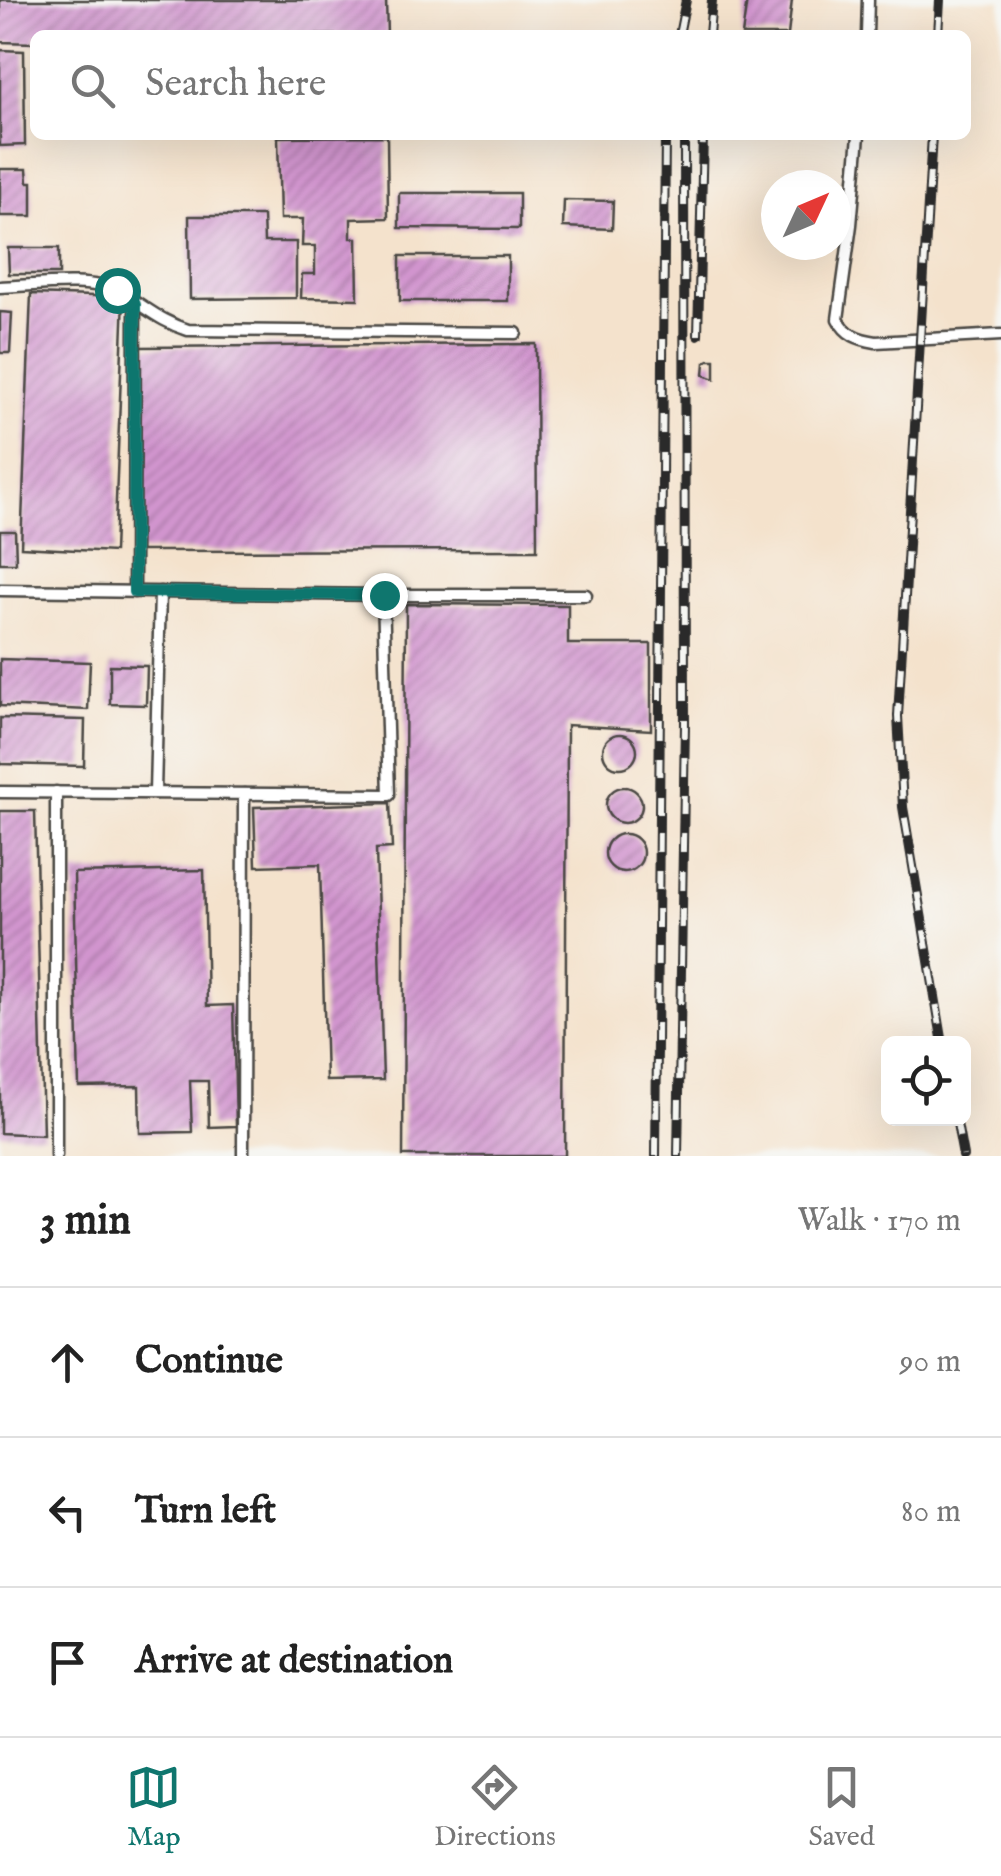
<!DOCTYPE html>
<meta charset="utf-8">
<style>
body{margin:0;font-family:"IM FELL English",serif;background:#f6f6f6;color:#222}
.controls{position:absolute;right:30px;bottom:30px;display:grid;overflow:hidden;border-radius:15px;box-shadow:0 10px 40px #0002}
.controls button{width:90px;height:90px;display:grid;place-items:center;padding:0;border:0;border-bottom:2px solid #e0e0e0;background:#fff;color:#222;font:50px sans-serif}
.compass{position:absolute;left:761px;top:170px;width:90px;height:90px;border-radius:50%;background:#fff;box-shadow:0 10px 40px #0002;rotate:46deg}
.stop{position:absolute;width:30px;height:30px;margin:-22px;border:8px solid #0f766e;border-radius:50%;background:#fff}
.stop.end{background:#0f766e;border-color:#fff;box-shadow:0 2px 10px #0008}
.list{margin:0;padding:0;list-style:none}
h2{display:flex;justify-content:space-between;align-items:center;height:130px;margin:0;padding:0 40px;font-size:42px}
h2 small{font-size:32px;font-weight:400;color:#767676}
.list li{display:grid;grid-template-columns:65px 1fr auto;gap:30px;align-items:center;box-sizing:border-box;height:150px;padding:0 40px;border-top:2px solid #e0e0e0}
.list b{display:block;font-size:38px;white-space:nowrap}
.list em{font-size:32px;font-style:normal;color:#767676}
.icon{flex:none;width:55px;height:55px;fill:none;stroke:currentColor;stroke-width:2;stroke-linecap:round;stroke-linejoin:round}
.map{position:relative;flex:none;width:1001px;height:1156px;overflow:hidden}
.search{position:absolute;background:#fff;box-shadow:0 10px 40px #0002;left:30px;right:30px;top:30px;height:110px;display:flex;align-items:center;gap:25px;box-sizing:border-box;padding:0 35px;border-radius:15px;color:#767676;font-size:38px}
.sheet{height:580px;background:#fff}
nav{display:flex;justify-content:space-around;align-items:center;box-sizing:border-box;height:140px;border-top:2px solid #e0e0e0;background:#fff;font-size:28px;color:#767676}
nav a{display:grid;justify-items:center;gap:5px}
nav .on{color:#0f766e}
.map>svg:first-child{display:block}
.building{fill:url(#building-hatch)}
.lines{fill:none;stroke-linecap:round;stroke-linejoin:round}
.service-casing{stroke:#494643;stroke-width:15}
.service{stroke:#fff;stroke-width:10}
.rail-casing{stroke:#2b2b2b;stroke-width:10}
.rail{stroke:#f6f6f2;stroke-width:6;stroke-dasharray:19;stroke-linecap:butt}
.route{stroke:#0f766e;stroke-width:12}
</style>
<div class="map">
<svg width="1001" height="1156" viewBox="0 0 1001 1156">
<defs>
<pattern id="building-hatch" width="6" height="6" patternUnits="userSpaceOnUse" patternTransform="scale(2.5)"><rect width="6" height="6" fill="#d295cf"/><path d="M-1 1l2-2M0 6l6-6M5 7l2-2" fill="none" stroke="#ab7aa8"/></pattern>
</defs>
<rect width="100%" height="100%" fill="#f6f6f2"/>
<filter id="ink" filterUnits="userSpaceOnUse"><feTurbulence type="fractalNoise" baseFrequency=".01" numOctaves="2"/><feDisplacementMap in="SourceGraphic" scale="20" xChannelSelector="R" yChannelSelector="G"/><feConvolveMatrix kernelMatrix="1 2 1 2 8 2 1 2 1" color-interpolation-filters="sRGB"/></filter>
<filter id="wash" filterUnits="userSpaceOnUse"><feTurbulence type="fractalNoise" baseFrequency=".0048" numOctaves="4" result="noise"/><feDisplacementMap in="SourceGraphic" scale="40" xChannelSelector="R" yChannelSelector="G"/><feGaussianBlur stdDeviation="2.25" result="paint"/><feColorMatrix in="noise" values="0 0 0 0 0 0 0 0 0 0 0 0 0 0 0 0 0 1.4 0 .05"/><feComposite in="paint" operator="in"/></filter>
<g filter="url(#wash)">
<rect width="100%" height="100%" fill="#f4e2cc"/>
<g id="blocks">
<!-- building -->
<g class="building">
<path d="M0 0H386L387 35H35V43L0 42Z"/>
<path d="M747 0H792L788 35H742Z"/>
<path d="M0 50 24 51 25 145 0 146Z"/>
<path d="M387 136 388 218 351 219V238H357L358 299 301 298 302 274H315V246H302L303 219H280L278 137Z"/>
<path d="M0 169H27L28 182H32V216H0Z"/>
<path d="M399 193H519V229L399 228Z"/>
<path d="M564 200 613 201 612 229 563 227Z"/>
<path d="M189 216H263L264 242H296V298L190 299Z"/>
<path d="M8 248H59V274H9Z"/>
<rect x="400" y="256" width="108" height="45"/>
<path d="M31 294 124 297 114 552 21 547Z"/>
<path d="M0 312 12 313 10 353H0Z"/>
<path d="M536 344 537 550 137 551 140 347Z"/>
<path d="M709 360H715V379L704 375 705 362Z"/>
<path d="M0 531H15L16 563H0Z"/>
<path d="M406 604 568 605V644H651V730L567 725 565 1156H403Z"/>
<path d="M0 659 90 662 88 710 0 706Z"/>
<path d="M110 665 147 666 146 705 110 704Z"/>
<path d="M0 718 85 720 84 766 0 764Z"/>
<circle cx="620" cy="751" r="17"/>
<circle cx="624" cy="805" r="18"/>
<path d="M390 803 392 848 376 849 383 1080 326 1081 320 864 256 866 254 807Z"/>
<path d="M0 811H35L43 1135 0 1133Z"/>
<circle cx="624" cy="853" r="19"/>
<path d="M204 870 207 1006 233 1005 236 1126 209 1127 208 1081H190L192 1132 140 1133 139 1086 79 1087 74 873Z"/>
</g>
</g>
</g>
<g filter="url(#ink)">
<use href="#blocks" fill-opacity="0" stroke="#494643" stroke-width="2.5"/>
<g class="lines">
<!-- service casing -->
<g class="service-casing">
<g id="service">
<path d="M867 35 868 0"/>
<path d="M859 135 851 225 838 319C846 335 858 339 876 342L1001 335"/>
<path d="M0 287C32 286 90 277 119 292 144 305 159 321 188 330L516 333"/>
<path d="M0 590 383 595 389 795 0 792"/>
<path d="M134 592 135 303"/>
<path d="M383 595H586"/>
<path d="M155 793 160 592"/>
<path d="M56 1156V792"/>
<path d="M243 1156 244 794"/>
</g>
</g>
<!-- service -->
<use href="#service" class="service"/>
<!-- rail casing -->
<g class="rail-casing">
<g id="rail">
<path d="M679 35 686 0"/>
<path d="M709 35 712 0"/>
<path d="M938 35 940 0"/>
<path d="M932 135 898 716 903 807 943 1044"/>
<path d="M698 335 703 135"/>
<path d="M956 1118 963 1156"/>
<path d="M656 1156 665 135"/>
<path d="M678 1156 685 723 684 135"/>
</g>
</g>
<!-- rail -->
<use href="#rail" class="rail"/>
</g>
</g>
<g class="lines" filter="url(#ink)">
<!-- route -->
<path class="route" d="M117 290 135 303 134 592 384 595"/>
</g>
</svg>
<div class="controls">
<button><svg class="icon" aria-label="locate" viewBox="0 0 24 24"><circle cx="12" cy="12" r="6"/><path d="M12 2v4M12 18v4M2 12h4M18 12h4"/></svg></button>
</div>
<svg class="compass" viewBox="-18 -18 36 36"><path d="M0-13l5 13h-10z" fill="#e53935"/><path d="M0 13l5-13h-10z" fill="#767676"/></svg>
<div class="stop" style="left:117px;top:290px"></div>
<div class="stop end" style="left:384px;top:595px"></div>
<div class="search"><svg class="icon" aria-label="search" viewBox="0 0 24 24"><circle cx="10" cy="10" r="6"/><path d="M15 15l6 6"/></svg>Search here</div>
</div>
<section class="sheet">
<h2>3 min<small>Walk · 170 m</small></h2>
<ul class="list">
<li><svg class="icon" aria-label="ahead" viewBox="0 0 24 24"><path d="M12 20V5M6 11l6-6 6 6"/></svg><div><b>Continue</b></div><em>90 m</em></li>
<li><svg class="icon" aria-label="left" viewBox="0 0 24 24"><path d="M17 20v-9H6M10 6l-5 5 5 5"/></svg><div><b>Turn left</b></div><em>80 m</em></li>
<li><svg class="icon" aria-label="arrive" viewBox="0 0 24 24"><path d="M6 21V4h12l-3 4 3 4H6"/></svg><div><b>Arrive at destination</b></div></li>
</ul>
</section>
<nav>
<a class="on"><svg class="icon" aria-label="map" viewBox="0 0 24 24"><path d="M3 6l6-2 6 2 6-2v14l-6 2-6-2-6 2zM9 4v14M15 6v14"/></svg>Map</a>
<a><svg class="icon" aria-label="directions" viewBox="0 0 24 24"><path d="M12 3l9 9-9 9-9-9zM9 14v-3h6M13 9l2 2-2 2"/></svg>Directions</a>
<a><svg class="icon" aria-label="saved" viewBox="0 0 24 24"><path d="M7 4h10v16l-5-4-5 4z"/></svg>Saved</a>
</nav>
